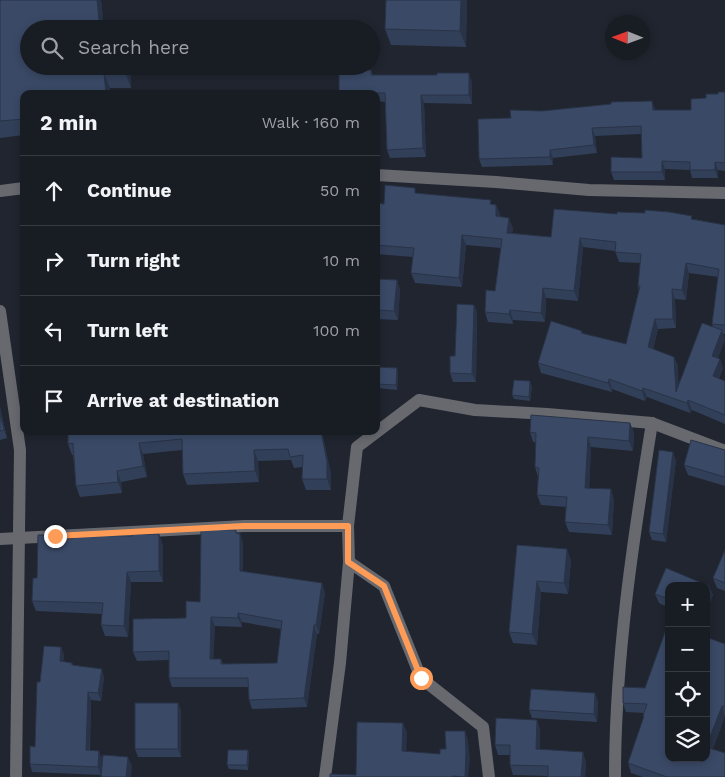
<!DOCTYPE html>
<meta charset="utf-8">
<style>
body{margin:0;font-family:"Work Sans",sans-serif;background:#21252b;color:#f1f3f6}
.controls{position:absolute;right:15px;bottom:15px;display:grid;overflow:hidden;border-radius:10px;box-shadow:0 2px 8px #0003}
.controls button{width:45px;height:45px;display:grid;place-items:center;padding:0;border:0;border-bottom:1px solid #363a41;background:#181c23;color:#f1f3f6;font:25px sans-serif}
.compass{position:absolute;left:605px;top:15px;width:45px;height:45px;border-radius:50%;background:#181c23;box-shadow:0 2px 8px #0003;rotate:271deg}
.stop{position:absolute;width:15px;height:15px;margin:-11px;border:4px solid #fe9c57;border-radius:50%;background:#fff}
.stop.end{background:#fe9c57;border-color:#fff;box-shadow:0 1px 5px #0008}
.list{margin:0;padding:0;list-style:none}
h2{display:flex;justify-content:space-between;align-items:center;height:65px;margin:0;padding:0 20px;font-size:21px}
h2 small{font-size:16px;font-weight:400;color:#9fa1a6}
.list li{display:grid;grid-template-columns:32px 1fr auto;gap:15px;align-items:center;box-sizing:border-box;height:70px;padding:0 20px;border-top:1px solid #363a41}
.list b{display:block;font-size:19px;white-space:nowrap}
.list em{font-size:16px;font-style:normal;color:#9fa1a6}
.icon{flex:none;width:28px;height:28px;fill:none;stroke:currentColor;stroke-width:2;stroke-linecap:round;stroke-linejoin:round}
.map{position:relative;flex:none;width:725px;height:777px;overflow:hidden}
.search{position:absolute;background:#181c23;box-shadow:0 2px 8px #0003;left:20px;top:20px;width:360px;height:55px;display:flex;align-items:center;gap:12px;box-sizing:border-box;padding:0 18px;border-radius:28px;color:#9fa1a6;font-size:19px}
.panel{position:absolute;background:#181c23;box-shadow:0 2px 8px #0003;left:20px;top:90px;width:360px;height:345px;border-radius:10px}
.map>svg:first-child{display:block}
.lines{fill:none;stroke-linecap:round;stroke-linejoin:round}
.minor{stroke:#67696f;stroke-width:12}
.wall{fill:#323f58;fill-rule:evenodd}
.shaded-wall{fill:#293347}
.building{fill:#3a4966;stroke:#293347;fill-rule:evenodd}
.route{stroke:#fe9c57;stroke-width:6}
</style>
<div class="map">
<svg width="725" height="777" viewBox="0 0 725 777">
<rect width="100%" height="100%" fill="#20252f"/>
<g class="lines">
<!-- minor -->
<g class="minor">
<path d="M376 175 496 182 589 190 725 193"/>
<path d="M0 191 24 188"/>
<path d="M0 311 20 450 16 777"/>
<path d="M0 539 245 526H348"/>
<path d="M349 562 384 586 421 678 483 727 489 777"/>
<path d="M325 777 340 663 349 562 348 526 357 447 419 400 475 410 547 414 652 423 725 451"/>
<path d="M615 777C615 658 633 540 652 423"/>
</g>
</g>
<!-- wall -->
<g class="wall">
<path d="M0 0H101L104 29H29L130 68 131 88H110V94H24V135L0 138Z"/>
<path d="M467 0 466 47 391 45 385 29Z"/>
<path d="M371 70 373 75 472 82V104L424 103 426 157 390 158 387 150 385 102 376 101V94H340L339 93Z"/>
<path d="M725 92V171L718 170V178H692L690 170 665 169V180H614L611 172 642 158 641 134 595 136 597 153 553 158V165L482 167 479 159 511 118 542 111 655 109V110H691L706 98Z"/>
<path d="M417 193 496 205 500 214V217L513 228 512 233 551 237 617 214 693 219 725 225V334H723L725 339 718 358 720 359 723 368 719 379 725 381V424L692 410 690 413 647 397 645 401 612 389V392L541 373 538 363 582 331 583 334 626 344 639 291 638 286 640 263 619 262 615 251 583 247 578 301 546 298 545 322 513 320V324L488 322 485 312 495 291 501 248 466 245 462 287 415 283 411 273 413 257 376 254V203L384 204ZM689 273 718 277 712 324 713 327 678 384V366L674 357 653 349 658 329 676 328 675 299 686 300Z"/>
<path d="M376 279 397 280 400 290 398 320 376 319Z"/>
<path d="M474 305 477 313 476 382H453L450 373 455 356Z"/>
<path d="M398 373 397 390 377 388 376 386V374Z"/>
<path d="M532 386 530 401 514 399 512 395Z"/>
<path d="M0 407 7 438 0 440Z"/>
<path d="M630 423 634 433 633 451 591 447 589 488 614 499 612 535 569 532 565 522 566 507 541 505 537 495 538 477 535 467 536 442H533L530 432Z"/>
<path d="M68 431H248V433H285L331 473V490H306L302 479V467L294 468 291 460 258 461 259 482 187 485 183 474 182 450 143 454 147 477 121 482 122 493 80 497 76 486 73 455H72L68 444Z"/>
<path d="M725 450V486L688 475 684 465Z"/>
<path d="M676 460 666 542 652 540 649 532Z"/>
<path d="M237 533 240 534 243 543V572L322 583 325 593 319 634H317L307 707 252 709 249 700V687H172L169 678V660L137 661 133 652 186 618 200 602ZM242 622 281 629 277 663 223 664 221 659H213L215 626 242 627Z"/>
<path d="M58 540 163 545V582H131L128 637 105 636 101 625 102 614 36 611 32 601Z"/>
<path d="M517 545 571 560 568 594 541 592 537 645 513 643 509 632Z"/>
<path d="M725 550V591L717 588 713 578Z"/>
<path d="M666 568 709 586 713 595 706 611V586H669V608L659 603 655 594Z"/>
<path d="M725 644V716L713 749 725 777H643L631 773 628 763 644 718 643 716 644 713 626 712 623 703 645 688 669 758Z"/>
<path d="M61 647 64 655 63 662 72 663 73 665 104 677 101 701 91 700 90 750 102 758 101 775 32 772 30 764 35 747 40 682Z"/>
<path d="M598 701 597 722 532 718 529 710Z"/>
<path d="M178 703 181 711V757H138L135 749Z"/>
<path d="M540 729V750L586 762 585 777H548V776L513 775 510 765V755H498L495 745Z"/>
<path d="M248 750 249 755 248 770 229 769 227 765Z"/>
</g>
<!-- shaded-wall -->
<g class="shaded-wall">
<path d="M97 0H101L104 29H100Z"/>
<path d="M461 0H467L466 47 460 31Z"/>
<path d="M125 66H130V68L131 88 125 72Z"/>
<path d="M104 73 110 88V94H106Z"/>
<path d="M469 73 472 82V104L469 95Z"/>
<path d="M421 95 424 103 426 157 423 148Z"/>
<path d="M652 101 655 109V118L653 110Z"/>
<path d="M592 128 595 136 597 153 594 145Z"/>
<path d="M550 150 553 158V165L550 157Z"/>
<path d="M662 161 665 169V180L662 172Z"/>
<path d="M715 162 718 170V178L715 170Z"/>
<path d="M496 205 500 214 499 225 496 216Z"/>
<path d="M509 218 513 228 511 242 507 233Z"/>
<path d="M462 235 466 245 462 287 459 278Z"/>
<path d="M580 238 583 247 578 301 574 291Z"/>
<path d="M686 263 689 273 686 300 682 290Z"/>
<path d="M397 280 400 290 398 320 394 311Z"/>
<path d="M543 288 546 298 545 322 541 313Z"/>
<path d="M672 289 675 299 676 328 673 319Z"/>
<path d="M474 305 477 313 476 382 472 374Z"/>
<path d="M510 310 513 320V324L509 314Z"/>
<path d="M655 319 658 329 651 357 648 347Z"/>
<path d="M722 330 725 339 715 365 712 356Z"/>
<path d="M674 357 678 366 679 401 676 392Z"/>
<path d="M720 359 723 368 716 386 713 376Z"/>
<path d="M397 368 398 373 397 390 396 385Z"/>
<path d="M609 379 612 389V392L608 383Z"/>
<path d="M530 381 532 386 530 401 529 397Z"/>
<path d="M643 388 647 397 645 401 642 391Z"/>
<path d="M688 400 692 410 690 413 687 403Z"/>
<path d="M0 407 7 438 4 430 0 413Z"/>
<path d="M630 423 634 433 633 451 629 441Z"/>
<path d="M321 431H322L331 473V490L327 479Z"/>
<path d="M588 437 591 447 589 497 585 488Z"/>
<path d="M139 443 143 454 147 477 143 466Z"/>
<path d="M254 450 258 461 259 482 255 471Z"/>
<path d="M673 452 676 460 666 542 663 534Z"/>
<path d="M117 471 121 482 122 493 118 482Z"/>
<path d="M611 489 614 499 612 535 608 525Z"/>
<path d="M159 534 163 545V582L159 571Z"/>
<path d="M240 534 243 543V581L240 571Z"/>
<path d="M567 549 571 560 568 594 564 583Z"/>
<path d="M127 572 131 582 128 637 124 626Z"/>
<path d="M537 581 541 592 537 645 532 634Z"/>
<path d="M322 583 325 593 319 634 316 625Z"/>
<path d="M709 586 713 595 706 611V593Z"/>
<path d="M238 613 242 622V627L238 618Z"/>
<path d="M211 617 215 626 213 668 210 659Z"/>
<path d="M314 625 317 634 307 707 304 698Z"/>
<path d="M61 647 64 655 62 669 60 661Z"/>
<path d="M102 669 104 677 101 701 98 693Z"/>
<path d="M88 692 91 700 89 758 86 750Z"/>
<path d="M595 693 598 701 597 722 594 714Z"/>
<path d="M178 703 181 711V757L178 749Z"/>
<path d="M722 706 725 716 710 757 706 747Z"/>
<path d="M537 720 540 729V759L536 749Z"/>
<path d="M403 723 407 732 406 761 402 751Z"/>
<path d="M465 731 468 740 470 760 468 777H465L466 751Z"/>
<path d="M248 750 249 755 248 770 247 765Z"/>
<path d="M99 751 102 758 101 775 98 767Z"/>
<path d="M583 752 586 762 585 777H581Z"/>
<path d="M128 757 132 766 131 777H126Z"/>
</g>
<!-- building -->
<g class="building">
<path d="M0 0H97L100 29H29V66H125V72L104 73 106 94H24V119L0 121Z"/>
<path d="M386 0H461L460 31 385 29Z"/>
<path d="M339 70H371V75H437V73H469V95H421L423 148 387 150 385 93H339Z"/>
<path d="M718 92H725V163L715 162V170H690V162L662 161V172H611V157L642 158 641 126 592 128 594 145 550 150V157L479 159 478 119 511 118 510 110 542 111 611 104V102L652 101 653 110H691V99L706 98V94H718Z"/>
<path d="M385 185 415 188V193L491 200 490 204 496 205V216L509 218 507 233 551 237 554 209 617 214V212L645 213V210L669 212 692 216 691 219 725 225V325L712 324 719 269 686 263 682 290 672 289 673 319H655L648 347 674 357 676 392 702 323 722 330 712 356 720 359 713 376 725 381V415L688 400 687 403 643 388 642 391 609 379 608 383 538 363 551 321 582 331 581 333 626 344 640 286H638L641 254 615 252 616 242 580 238 574 291 543 288 541 313 510 310 509 314 485 312 486 290 495 291 502 239 462 235 459 278 411 273 414 248 376 245V203L384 204Z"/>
<path d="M376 279 397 280 394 311 376 310Z"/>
<path d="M457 304 474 305 472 374 450 373V356H455Z"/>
<path d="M377 367 397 368 396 385 376 384Z"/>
<path d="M514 380 530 381 529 397 512 395Z"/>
<path d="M0 413 4 430 0 431Z"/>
<path d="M531 415 630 423 629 441 588 437 585 488 611 489 608 525 565 522 567 497 537 495 539 468 535 467 536 433 530 432Z"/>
<path d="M68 431H244V433H285V431H321L327 462V479H302L303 455 290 457 288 449 254 450 255 471 183 474 182 439 139 443 143 466 117 471 118 482 76 486 73 443 68 444Z"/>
<path d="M691 440 725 450V477L684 465Z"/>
<path d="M659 450 673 452 663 534 649 532Z"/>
<path d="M201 529 236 530V533L240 534V571L322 583 316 625H314L304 698 249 700 248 678H169V651L133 652V619L186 618V601L200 602ZM238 613 282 621 277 663 221 664V659H210L211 617 238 618Z"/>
<path d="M132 534H159V571L127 572 124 626 101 625 103 603 32 601 33 578H37L38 535H56L57 540 75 538V535L132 536Z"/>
<path d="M517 545 567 549 564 583 537 581 532 634 509 632Z"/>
<path d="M725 550V583L713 578Z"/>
<path d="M666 568 709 586 706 593V586H669V599L655 594Z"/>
<path d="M669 621V758H706V637L725 644V707L722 706 706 747 725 753V777H667L628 763 644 716H643L647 704 623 703V687L645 688Z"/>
<path d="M44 646 61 647 60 661 72 663V665L102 669 98 693 88 692 86 750 99 751 98 767 30 764V746L35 747 37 682H40Z"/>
<path d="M531 689 595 693 594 714 529 710Z"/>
<rect x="135" y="703" width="43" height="46"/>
<path d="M496 718 537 720 536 749 583 752 581 777H548V766L510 765V745H495Z"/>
<path d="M357 722 403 723 402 751 440 754V749H446L445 731H465L466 751 465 777 453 776V777H330V774L356 775Z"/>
<path d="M228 750H248L247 765H227Z"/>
<path d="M103 755 128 757 126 777H101Z"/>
</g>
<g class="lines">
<!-- route -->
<path class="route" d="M55 536 244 526H348V562L384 586 421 678"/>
</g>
</svg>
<div class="controls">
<button>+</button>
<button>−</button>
<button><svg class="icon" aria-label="locate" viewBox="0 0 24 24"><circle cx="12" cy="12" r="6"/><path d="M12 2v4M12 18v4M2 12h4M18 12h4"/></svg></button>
<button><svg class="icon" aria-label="layers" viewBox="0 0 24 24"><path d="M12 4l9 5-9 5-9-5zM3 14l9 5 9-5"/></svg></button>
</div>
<svg class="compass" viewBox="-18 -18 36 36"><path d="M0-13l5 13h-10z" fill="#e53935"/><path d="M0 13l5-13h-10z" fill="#9fa1a6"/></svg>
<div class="stop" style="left:421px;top:678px"></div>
<div class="stop end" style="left:55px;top:536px"></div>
<div class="search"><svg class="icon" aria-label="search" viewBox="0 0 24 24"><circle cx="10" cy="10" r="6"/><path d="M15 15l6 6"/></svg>Search here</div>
<section class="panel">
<h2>2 min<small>Walk · 160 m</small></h2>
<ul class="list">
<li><svg class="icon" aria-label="ahead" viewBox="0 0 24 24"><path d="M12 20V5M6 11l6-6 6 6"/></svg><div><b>Continue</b></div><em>50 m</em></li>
<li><svg class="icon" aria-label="right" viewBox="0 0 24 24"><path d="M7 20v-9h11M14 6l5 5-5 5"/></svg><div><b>Turn right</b></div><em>10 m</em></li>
<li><svg class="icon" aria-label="left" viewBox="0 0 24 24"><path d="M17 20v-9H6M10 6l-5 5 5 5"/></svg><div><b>Turn left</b></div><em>100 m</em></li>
<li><svg class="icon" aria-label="arrive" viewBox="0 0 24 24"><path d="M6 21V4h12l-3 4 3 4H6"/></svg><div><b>Arrive at destination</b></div></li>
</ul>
</section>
</div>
